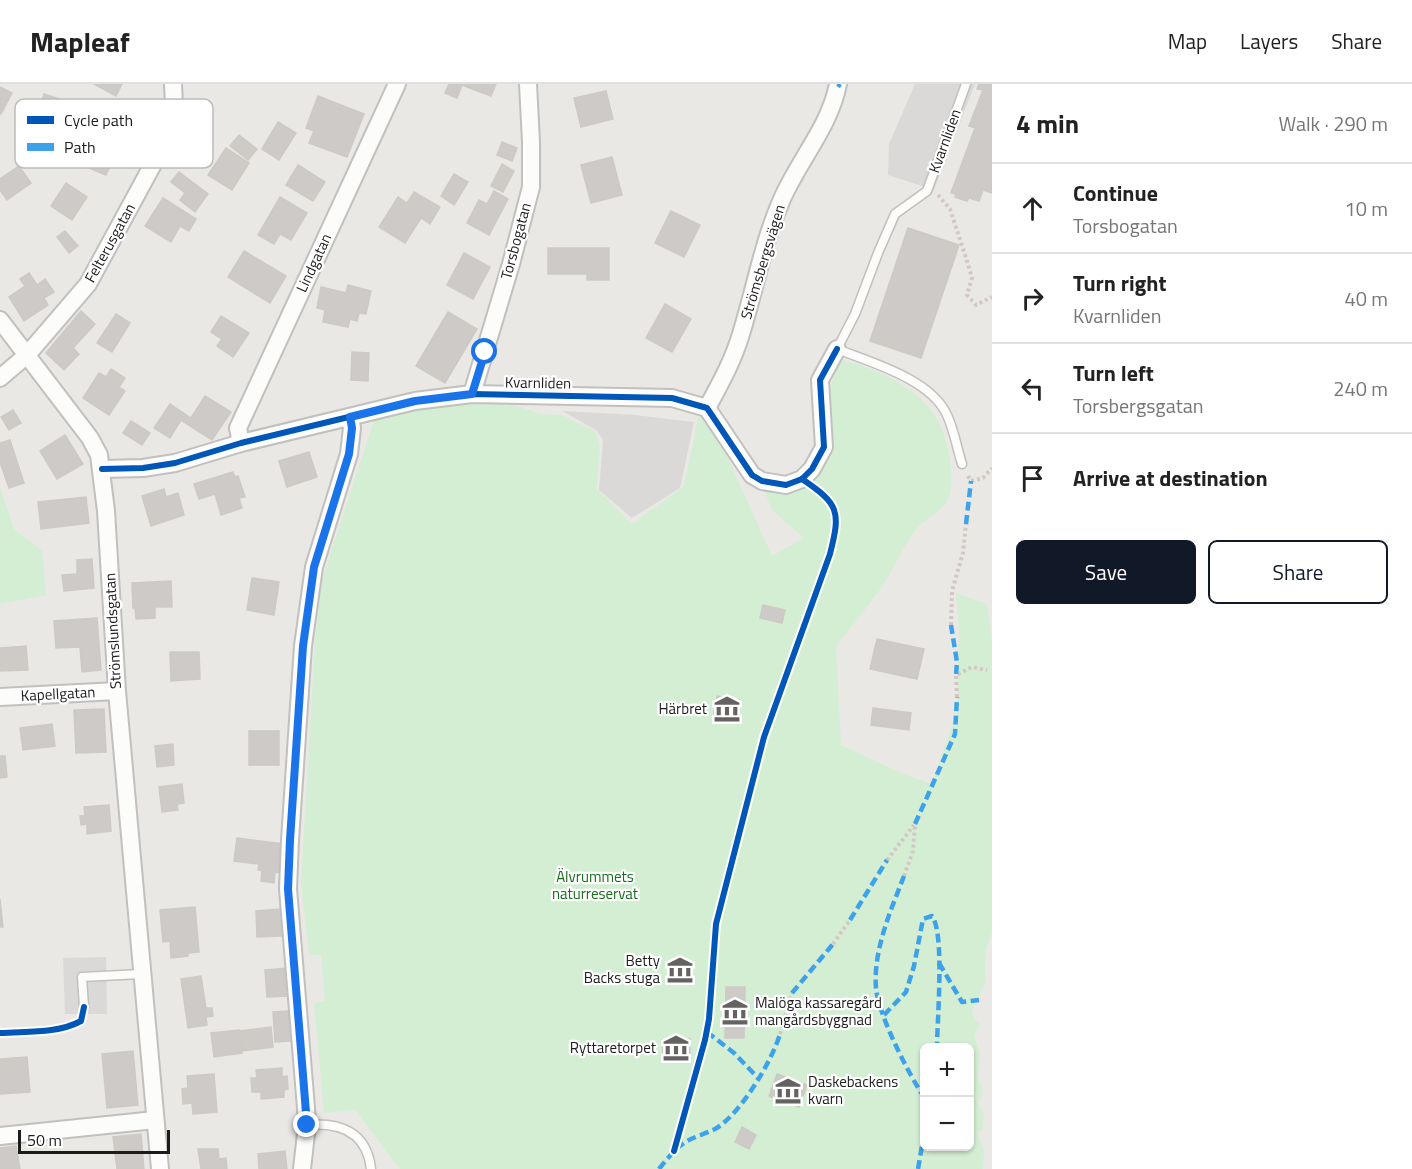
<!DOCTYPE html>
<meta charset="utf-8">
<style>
body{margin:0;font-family:"Titillium Web",sans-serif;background:#f2f2f2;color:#222}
.controls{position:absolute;right:18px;bottom:18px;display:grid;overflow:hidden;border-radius:9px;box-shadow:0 2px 4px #0004}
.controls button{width:54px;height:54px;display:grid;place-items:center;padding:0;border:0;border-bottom:2px solid #e0e0e0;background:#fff;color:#222;font:30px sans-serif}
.scale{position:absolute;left:18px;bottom:15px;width:152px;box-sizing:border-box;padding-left:6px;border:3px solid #1c1c1c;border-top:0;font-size:16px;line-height:21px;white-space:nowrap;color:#1c1c1c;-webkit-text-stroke:4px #fff;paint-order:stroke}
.stop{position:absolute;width:18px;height:18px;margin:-14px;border:4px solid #1a73e8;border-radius:50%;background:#fff}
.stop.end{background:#1a73e8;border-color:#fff;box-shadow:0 2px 6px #0008}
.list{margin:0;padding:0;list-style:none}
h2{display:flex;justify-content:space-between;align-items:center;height:78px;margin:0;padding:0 24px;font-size:26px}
h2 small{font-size:20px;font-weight:400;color:#767676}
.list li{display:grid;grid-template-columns:39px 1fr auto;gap:18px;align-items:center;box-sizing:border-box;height:90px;padding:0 24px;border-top:2px solid #e0e0e0}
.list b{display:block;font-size:22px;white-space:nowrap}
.list p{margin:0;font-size:20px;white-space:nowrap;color:#767676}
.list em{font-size:20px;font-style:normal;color:#767676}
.actions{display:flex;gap:12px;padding:18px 24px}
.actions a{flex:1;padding:14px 0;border:2px solid #111827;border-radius:9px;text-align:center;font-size:21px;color:#111827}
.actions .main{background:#111827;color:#fff}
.icon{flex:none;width:33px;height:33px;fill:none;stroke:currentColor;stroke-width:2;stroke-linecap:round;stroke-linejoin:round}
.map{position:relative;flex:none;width:992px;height:1085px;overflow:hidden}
header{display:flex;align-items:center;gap:36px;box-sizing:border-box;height:84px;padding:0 30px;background:#fff;border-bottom:2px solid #e0e0e0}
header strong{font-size:28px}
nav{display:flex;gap:33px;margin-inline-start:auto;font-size:21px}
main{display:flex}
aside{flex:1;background:#fff}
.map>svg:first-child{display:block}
.park{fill:#d4eed4;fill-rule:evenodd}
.parking{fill:#dad9d8}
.building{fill:#cdcac7;stroke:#cdcac6;stroke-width:1.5}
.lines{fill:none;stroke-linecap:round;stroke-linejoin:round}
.service-casing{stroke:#c1c0bf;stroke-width:11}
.minor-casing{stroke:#c1c0bf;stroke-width:20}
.path{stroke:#d3c7c6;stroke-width:4;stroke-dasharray:3 3;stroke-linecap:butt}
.service{stroke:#fcfcfb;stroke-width:8}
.minor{stroke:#fcfcfb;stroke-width:16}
.quiet{stroke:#3da2ea;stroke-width:4.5;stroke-dasharray:9 4.5;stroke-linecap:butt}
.cycleway-casing{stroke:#fff;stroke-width:10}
.cycleway{stroke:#0057b8;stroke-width:6}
.route{stroke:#1a73e8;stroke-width:8}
.labels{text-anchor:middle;stroke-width:4.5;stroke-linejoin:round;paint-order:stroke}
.street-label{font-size:15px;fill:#1c1c1c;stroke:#fff}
.poi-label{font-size:15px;fill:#1c1c1c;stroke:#fff;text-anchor:end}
.park-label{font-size:15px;fill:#156e1c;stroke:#fff}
.key{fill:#fff;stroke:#bbb;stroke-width:1.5}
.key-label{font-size:16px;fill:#1c1c1c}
</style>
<header>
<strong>Mapleaf</strong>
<nav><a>Map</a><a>Layers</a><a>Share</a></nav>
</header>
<main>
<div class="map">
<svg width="992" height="1085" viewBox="0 0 992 1085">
<rect width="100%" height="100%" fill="#eae8e4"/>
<!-- park -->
<g class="park">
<path d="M840 275C894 291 943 313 950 376 951 388 953 401 949 413 945 425 928 433 920 441 905 457 894 486 881 504 867 524 851 543 836 562L841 661 901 689 932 700 957 627 959 548 956 509 987 520 992 556V848L985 869V899L972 927 975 936 981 941 974 951 980 968 978 992 983 1008 978 1019C986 1029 983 1033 983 1045L978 1049 984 1067 983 1085H400L355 1026 324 1029 314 919 325 917 321 871H309L301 800 315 557 322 496 376 330 430 320H511L541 330 562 331 595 347 600 361 597 405 632 440 684 402 699 330 714 346 722 361 772 472 804 454 772 426 762 401 807 399 821 389 829 374 827 355 831 304 835 285ZM924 964H970V1062H924Z"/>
<path d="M0 403 14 445 42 467 46 511 0 520Z"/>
</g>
<!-- parking -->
<g class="parking">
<path d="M915 0H975L934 106 888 91 889 60Z"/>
<path d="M562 327 635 331 694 338 680 404 632 434 599 406 603 356 596 346Z"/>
<path d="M106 873 107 930H65L63 874Z"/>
</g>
<!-- building -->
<g class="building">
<path d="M94 0H122L116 12Z"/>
<path d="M449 0H496L491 12 462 1 457 14 445 9Z"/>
<path d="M979 0H992V109L983 106 979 117 969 114 967 117 955 113 956 110 951 109 975 44 969 42 983 6 977 5Z"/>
<path d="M0 3 12 9 1 30H0Z"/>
<path d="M606 7 613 35 581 43 574 14Z"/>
<path d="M44 10 65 17 53 57 35 52 40 34 37 33Z"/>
<path d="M318 12 364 30 347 73 309 59 314 47 306 44Z"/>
<path d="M278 38 296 49 279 76 262 65Z"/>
<path d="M93 39 123 52 106 91 77 79Z"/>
<path d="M239 51 257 65 248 76 230 62Z"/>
<path d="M502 58 517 64 512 77 497 71Z"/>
<path d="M226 64 249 79 232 106 208 91Z"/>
<path d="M612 73 622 111 591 119 581 81Z"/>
<path d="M502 80 514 87 503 108 491 102Z"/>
<path d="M298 81 325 98 313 117 286 101Z"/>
<path d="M19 82 31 99 7 116 0 106V95Z"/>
<path d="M179 88 208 110 195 128 180 116 185 109 171 98Z"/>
<path d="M454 90 468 98 454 121 441 112Z"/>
<path d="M66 99 87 113 72 136 51 122Z"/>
<path d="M494 107 508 115 489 151 467 139 479 116 487 120Z"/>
<path d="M414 108 440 123 430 140 421 134 405 159 379 143 398 113 407 119Z"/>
<path d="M280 113 307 129 291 156 280 150 274 160 258 151Z"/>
<path d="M163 114 196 135 189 147 180 142 171 158 145 142Z"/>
<path d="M671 127 700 141 684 173 655 159Z"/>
<path d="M908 144 959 161 921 274 870 257Z"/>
<path d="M65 147 78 162 69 169 57 153Z"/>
<path d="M548 164H609V196H587V190H548Z"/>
<path d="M244 167 286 192 270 219 228 193Z"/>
<path d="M464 169 490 183 473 215 447 201Z"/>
<path d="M29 189 37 201 45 195 54 208 44 214 48 221 24 237 9 213 25 202 20 195Z"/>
<path d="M348 201 371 207 366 230 359 229 357 237 350 235 348 243 323 238 325 226 317 224 321 203 346 209Z"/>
<path d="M665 220 691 235 672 268 646 254Z"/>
<path d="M81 227 95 240 73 264 79 270 64 286 46 269Z"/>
<path d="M448 228 477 245 445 299 416 282Z"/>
<path d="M116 230 130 239 112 268 97 259Z"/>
<path d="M221 232 249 249 233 273 217 262 222 255 211 248Z"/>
<path d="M352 268 369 269 368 297 351 296Z"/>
<path d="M111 285 125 294 119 303 125 307 109 331 83 314 99 289 106 293Z"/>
<path d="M205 312 231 328 212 356 181 336 170 354 154 344 170 320 191 334Z"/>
<path d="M13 326 21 339 9 346 1 333Z"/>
<path d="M131 337 150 349 142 361 123 349Z"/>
<path d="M65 351 83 380 57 395 40 367Z"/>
<path d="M10 356 24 399 9 404 0 378V359Z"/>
<path d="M309 368 317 393 287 403 279 377Z"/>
<path d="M233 388 235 393 238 392 245 413 239 414 242 424 221 431 215 410 199 415 194 400Z"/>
<path d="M164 405 166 413 178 409 184 431 151 442 142 412Z"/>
<path d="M86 413 89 439 41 445 38 418Z"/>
<path d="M92 475 94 504 64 507 62 491 77 490V476Z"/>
<path d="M252 494 279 498 274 531 247 526Z"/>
<path d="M171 497 172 523H155V534L136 535 135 524H133L132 499Z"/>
<path d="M763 521 785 526 782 539 760 534Z"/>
<path d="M97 534 101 586 82 588 80 563 56 564 54 537Z"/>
<path d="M877 555 924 565 917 595 870 585Z"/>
<path d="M26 562 28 586 0 587V564Z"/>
<path d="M170 568H199L200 595 171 597Z"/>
<path d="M717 612 740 616 736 638 713 634Z"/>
<path d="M873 624 911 629 909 646 871 641Z"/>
<path d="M104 625 106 668 76 669 74 626Z"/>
<path d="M52 640 55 662 23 666 20 644Z"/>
<rect x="249" y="647" width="30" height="34"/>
<path d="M173 660 174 681 157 683 155 662Z"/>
<path d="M0 672H5L7 693 0 694Z"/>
<path d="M182 700 184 719 177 720 178 726 162 728 159 703Z"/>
<path d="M109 721 111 747 87 750V740L81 741 80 732H85L84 723Z"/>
<path d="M237 754 284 760 281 789 275 788 274 799 261 797 262 787 258 786 259 780 234 777Z"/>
<path d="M0 815 3 843H0Z"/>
<path d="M195 823 199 868 188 869V872L171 874 170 857 163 858 160 826Z"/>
<path d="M281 825 282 852 257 853 256 827Z"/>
<path d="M677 874 691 879 683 899 669 893Z"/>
<path d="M288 884 290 912 267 913 265 886Z"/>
<path d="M201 892 206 924H212L213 932 206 933 207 941 188 944 181 895Z"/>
<path d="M726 903H745L744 954H725Z"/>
<path d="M289 927 291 957 275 958 273 928Z"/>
<path d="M271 943 273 963 242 967 240 947Z"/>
<path d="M239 946 242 969 214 973 211 949Z"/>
<path d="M690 955V973L663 974 662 956Z"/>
<path d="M133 967 138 1021 107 1024 102 970Z"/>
<path d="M27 973 30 1008 0 1010V975Z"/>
<path d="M282 984V993L287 992 288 1005 284 1006V1013L261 1015V1008H252L251 994H257L256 986Z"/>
<path d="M214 990 217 1028 193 1030 192 1019 183 1020 182 1005 188 1004 187 992Z"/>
<path d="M777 990 807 1001 799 1023 769 1012Z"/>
<path d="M742 1043 756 1051 749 1065 735 1058Z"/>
<path d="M141 1050 144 1085H117L113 1053Z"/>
<path d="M16 1062 20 1085H0V1064Z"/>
<path d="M198 1065H218L219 1075 226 1074 227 1085H201Z"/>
<path d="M285 1067 287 1085H259L258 1070Z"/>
</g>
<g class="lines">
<!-- service casing -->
<g class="service-casing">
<g id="service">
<path d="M962 380C957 364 954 346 947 331 931 295 870 278 837 265L855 230 878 169 895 130 927 107 966 0"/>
<path d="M84 923 82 893 141 890"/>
<path d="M307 1041C340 1038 367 1048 371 1085"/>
</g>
</g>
<!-- minor casing -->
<g class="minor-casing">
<g id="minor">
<path d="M0 236 90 354 99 371 106 427 117 607 160 1085"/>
<path d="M0 294 27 271 88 200 171 47 174 21 173 0"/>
<path d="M472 310 511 180 531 103V58L528 0"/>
<path d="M707 324C720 300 733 277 741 250 755 205 763 158 782 115 799 76 830 42 838 0"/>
<path d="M241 359 238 344 397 0"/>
<path d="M102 385 143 384 175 379 241 359 415 317 472 310 672 314 707 324 752 391 762 397 786 401 802 395 812 385 824 363 820 296 837 265"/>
<path d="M0 613 117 607"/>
<path d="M0 1052 155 1036"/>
<path d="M302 1085 307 1041 306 1024 288 805 290 756 303 562 314 483 349 370 352 344 350 333"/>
</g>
</g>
<!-- path -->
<g class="path">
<path d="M938 111 950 125 966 174 972 194 967 211 976 221 992 213"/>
<path d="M968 392 971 397 983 394 992 384"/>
<path d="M951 541 952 507 963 469 966 440"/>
<path d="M957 613 956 591 972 583 987 586"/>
<path d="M887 776 914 741"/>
<path d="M904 792 913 767 915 740"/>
<path d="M833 860 850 836"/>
<path d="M780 950 792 909"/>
</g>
<!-- service -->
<use href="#service" class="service"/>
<!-- minor -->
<use href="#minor" class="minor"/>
<!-- quiet -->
<g class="quiet">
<path d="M838 3 840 0"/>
<path d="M966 440 971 397"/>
<path d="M951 541 957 578 956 591"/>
<path d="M915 740 955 650 957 613"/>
<path d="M904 792C891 826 873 866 876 904 878 930 909 991 924 1013"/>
<path d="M850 836 887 776"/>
<path d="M939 879 962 918 979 916"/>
<path d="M792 909 833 860"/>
<path d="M884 931 906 908 914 882 923 835 932 832C945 849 937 937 937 964"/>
<path d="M707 948 734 969 759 995"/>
<path d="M659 1085C668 1074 676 1063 689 1056 697 1052 707 1049 715 1045 740 1031 772 977 780 950"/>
<path d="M918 1085 924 1050"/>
</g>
<!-- cycleway casing -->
<g class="cycleway-casing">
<g id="cycleway">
<path d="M102 385 143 384 175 379 241 359 415 317 472 310 672 314 707 324 752 391 762 397 786 401 802 395 812 385 824 363 820 296 837 265"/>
<path d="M0 949C26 947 57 950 81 937L84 923"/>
<path d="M674 1067 705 956 709 935 716 840 764 653 830 470C841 427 839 420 802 395"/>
</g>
</g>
<!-- cycleway -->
<use href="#cycleway" class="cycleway"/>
</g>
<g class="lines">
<!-- route -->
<path class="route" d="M307 1041 288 805 290 756 303 562 314 483 349 370 352 344 350 333 415 317 472 310 485 268"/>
</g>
<!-- icons -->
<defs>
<g id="museum-bare" transform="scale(2.07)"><path d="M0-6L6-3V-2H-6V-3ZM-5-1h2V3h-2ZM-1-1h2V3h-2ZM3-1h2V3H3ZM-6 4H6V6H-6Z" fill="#646362" stroke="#fff" stroke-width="2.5" paint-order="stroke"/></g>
</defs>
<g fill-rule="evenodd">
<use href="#museum-bare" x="727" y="625"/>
<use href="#museum-bare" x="680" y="886"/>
<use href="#museum-bare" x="735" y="928"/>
<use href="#museum-bare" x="676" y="964"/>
<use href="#museum-bare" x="788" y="1007"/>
</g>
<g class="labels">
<!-- street labels -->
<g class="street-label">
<text transform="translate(945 57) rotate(-70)" y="5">Kvarnliden</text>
<text transform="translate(516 157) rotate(-75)" y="5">Torsbogatan</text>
<text transform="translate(110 159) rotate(-61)" y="5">Felterusgatan</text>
<text transform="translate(763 178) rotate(-73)" y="5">Strömsbergsvägen</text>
<text transform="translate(314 179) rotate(-65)" y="5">Lindgatan</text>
<text transform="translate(538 299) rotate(1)" y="5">Kvarnliden</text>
<text transform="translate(113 547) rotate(-93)" y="5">Strömslundsgatan</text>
<text transform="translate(58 610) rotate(-3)" y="5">Kapellgatan</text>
</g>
<!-- poi labels -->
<g class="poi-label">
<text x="707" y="630">Härbret</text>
<text x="660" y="882">Betty<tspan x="660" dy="17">Backs stuga</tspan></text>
<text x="755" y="924" text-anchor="start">Malöga kassaregård<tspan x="755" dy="17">mangårdsbyggnad</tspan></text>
<text x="656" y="969">Ryttaretorpet</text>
<text x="808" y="1003" text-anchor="start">Daskebackens<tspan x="808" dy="17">kvarn</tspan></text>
</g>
<!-- park labels -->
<g class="park-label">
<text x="595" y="798">Älvrummets<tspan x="595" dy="17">naturreservat</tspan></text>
</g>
</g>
<!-- legend -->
<rect x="15" y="15" width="198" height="69" rx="9" class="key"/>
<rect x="27" y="32" width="27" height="8" fill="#0057b8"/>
<rect x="27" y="59" width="27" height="8" fill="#3da2ea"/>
<g class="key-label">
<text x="64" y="42">Cycle path</text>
<text x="64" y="69">Path</text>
</g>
</svg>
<div class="controls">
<button>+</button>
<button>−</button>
</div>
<div class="scale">50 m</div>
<div class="stop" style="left:485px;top:268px"></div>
<div class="stop end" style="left:307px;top:1041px"></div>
</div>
<aside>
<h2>4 min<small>Walk · 290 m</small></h2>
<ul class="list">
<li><svg class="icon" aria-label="ahead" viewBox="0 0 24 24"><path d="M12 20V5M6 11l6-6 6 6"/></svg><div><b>Continue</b><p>Torsbogatan</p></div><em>10 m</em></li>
<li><svg class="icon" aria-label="right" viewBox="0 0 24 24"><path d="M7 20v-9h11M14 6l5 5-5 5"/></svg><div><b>Turn right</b><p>Kvarnliden</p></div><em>40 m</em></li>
<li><svg class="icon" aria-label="left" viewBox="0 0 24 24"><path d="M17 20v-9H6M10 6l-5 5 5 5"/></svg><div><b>Turn left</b><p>Torsbergsgatan</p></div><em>240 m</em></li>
<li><svg class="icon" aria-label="arrive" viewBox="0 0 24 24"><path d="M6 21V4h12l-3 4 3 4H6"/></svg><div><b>Arrive at destination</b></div></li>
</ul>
<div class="actions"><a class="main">Save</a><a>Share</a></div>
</aside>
</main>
